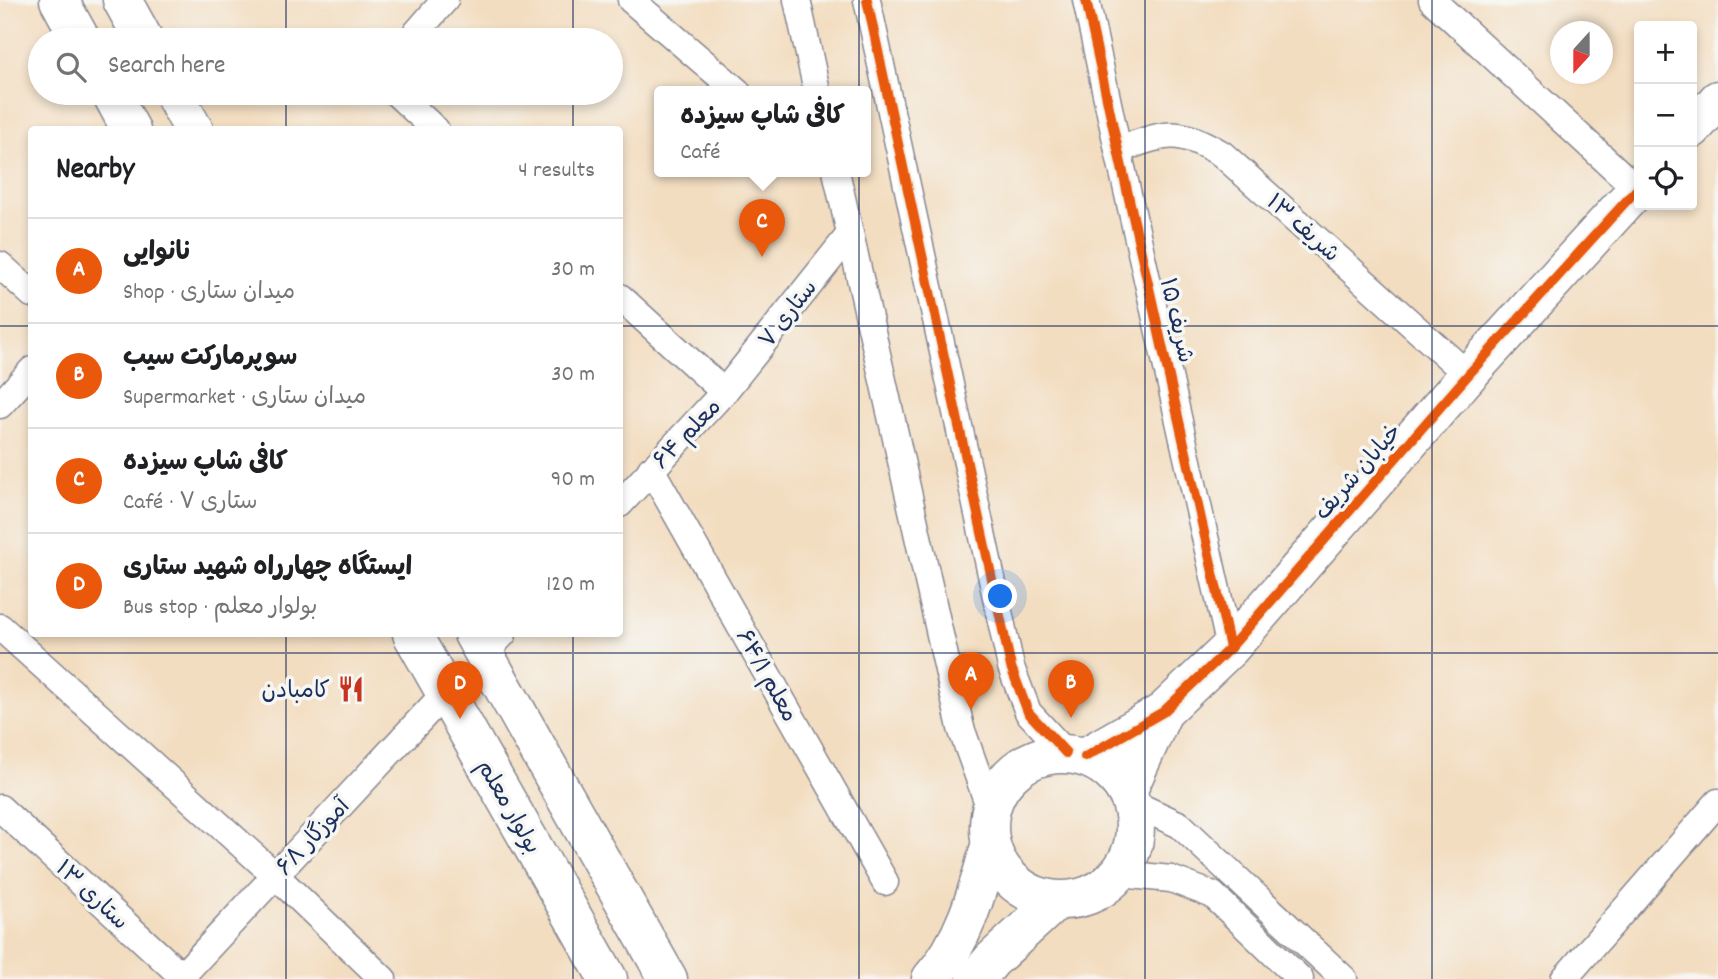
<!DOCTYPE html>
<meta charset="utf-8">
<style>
body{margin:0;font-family:Dekko,"Playpen Sans Arabic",sans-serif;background:#f6f6f6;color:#202124}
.controls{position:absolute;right:21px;top:21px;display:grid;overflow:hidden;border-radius:7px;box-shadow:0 4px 10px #0003}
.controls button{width:63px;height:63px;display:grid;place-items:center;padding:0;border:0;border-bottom:2px solid #e0e0e0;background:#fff;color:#202124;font:35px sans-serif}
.compass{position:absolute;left:1550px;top:21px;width:63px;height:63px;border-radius:50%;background:#fff;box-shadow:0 4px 10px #0003;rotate:201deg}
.you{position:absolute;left:1001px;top:597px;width:24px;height:24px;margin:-18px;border:5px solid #fff;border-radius:50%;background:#1a73e8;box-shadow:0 0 0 10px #1a73e833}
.badge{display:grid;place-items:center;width:46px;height:46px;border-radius:50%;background:#ea580c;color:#fff;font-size:23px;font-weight:700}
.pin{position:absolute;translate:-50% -58px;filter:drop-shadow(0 2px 4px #0008)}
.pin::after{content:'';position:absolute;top:37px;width:24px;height:21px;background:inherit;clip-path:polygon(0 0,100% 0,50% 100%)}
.popup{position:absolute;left:654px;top:86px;width:217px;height:91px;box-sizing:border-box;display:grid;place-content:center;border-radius:7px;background:#fff;filter:drop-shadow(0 2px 5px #0005);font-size:23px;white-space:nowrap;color:#757577}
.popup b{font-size:26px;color:#202124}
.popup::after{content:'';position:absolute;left:50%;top:100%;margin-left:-14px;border:14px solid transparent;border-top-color:#fff}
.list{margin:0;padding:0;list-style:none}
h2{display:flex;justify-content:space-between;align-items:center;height:91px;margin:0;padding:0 28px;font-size:30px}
h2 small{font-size:23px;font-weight:400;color:#757577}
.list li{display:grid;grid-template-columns:46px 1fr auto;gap:21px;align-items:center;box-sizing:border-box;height:105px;padding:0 28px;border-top:2px solid #e0e0e0}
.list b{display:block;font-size:26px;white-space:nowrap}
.list p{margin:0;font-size:23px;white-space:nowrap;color:#757577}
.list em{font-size:23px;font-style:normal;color:#757577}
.icon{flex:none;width:38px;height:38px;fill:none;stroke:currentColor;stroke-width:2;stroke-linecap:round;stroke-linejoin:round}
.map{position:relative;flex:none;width:1718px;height:979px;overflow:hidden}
.search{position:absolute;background:#fff;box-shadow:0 4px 10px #0003;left:28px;top:28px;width:595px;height:77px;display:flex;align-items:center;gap:18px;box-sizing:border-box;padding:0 24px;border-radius:38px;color:#757577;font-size:26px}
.panel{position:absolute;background:#fff;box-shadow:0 4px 10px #0003;left:28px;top:126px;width:595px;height:511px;border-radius:7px}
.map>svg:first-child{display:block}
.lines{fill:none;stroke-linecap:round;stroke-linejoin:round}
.street-casing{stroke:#87868f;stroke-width:29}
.secondary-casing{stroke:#87868f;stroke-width:41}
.primary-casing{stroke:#87868f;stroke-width:41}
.street{stroke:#fff;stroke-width:26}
.secondary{stroke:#fff;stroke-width:38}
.primary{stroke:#fff;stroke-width:38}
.cycleway-casing{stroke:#f6f6f2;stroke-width:15}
.cycleway{stroke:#e8590c;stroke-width:10}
.grid{fill:none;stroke:#1b2f5e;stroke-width:2;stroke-opacity:0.55}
.labels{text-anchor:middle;stroke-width:7;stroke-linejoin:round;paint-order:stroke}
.street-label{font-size:23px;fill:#1b2f5e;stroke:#f6f6f2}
.poi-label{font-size:23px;fill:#1b2f5e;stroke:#f6f6f2;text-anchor:end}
</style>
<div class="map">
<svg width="1718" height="979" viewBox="0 0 1718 979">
<rect width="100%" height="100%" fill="#f6f6f2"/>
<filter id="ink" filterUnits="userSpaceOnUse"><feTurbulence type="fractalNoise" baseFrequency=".0143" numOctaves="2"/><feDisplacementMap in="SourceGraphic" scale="14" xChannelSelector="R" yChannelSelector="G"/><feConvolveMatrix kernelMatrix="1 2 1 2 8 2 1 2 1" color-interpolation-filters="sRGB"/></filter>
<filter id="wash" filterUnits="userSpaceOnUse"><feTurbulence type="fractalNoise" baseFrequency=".00686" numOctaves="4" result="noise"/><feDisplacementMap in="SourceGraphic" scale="28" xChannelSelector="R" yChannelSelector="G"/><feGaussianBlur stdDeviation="1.57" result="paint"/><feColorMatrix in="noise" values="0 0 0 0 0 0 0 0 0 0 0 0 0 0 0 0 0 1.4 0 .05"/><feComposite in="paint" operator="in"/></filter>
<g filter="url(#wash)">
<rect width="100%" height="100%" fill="#f3ddc0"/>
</g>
<g filter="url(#ink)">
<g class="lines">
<!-- street casing -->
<g class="street-casing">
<g id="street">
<path d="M631 0 737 91"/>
<path d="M797 0 817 91"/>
<path d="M867 0 1011 667 1028 712 1066 753"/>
<path d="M1086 0 1118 150 1230 648"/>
<path d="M1432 0 1637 189"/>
<path d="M410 40 445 0"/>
<path d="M396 93 436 130"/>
<path d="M1118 150C1166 133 1176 127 1222 154L1468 375"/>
<path d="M836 171 961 728 990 809"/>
<path d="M0 265 32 294"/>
<path d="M620 297 724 392"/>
<path d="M0 405 32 370"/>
<path d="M651 469 885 882"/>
<path d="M620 504 724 392 850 234"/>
<path d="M0 627 276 876 383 979"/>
<path d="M484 654 503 634"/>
<path d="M1132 803 1180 825 1344 979"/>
<path d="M0 808 185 979"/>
<path d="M1120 874 1171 879 1213 895 1300 979"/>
<path d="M179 979 445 693"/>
<path d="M1564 979 1718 802"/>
</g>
</g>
<!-- secondary casing -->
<g class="secondary-casing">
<g id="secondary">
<path d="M1692 129 1718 100"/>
<circle cx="1062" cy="827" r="73"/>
<path d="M1085 757 1163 712 1230 648 1468 375 1639 187"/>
<path d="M1127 792 1163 712"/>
<path d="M931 979C964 942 977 893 990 846"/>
<path d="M976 979 992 960 1056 901"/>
</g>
</g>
<!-- primary casing -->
<g class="primary-casing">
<g id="primary">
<path d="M59 0 81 40"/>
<path d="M122 0 144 40"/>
<path d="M111 93 131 130"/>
<path d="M173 93 194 130"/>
<path d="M412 634 608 979"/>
<path d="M473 634 668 979"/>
</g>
</g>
<!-- street -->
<use href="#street" class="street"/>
<!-- secondary -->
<use href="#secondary" class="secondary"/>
<!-- primary -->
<use href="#primary" class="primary"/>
<!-- cycleway casing -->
<g class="cycleway-casing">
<g id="cycleway">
<path d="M867 0 1011 667 1028 712 1066 753"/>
<path d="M1086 0 1118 150 1230 648"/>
<path d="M1085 757 1163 712 1230 648 1468 375 1639 187"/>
</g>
</g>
<!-- cycleway -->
<use href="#cycleway" class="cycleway"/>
</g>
</g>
<!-- grid -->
<path class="grid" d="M286 0V40M573 0V40M859 0V979M1145 0V979M1432 0V979M286 93V130M573 93V130M0 326H32M620 326H1718M286 634V979M573 634V979M0 653H1718"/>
<!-- icons -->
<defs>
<g id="restaurant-bare" transform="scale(2.1)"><path d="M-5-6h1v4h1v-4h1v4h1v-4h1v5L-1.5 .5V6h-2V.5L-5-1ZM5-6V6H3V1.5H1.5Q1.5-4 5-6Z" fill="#c8321e" stroke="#f6f6f2" stroke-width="2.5" paint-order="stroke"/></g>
</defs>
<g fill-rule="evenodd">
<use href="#restaurant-bare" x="351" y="689"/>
</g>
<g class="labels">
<!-- street labels -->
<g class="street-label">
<text transform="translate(1304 227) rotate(42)" y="8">شریف ۱۳</text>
<text transform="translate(787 313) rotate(-52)" y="8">ستاری ۷</text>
<text transform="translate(1178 320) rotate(77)" y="8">شریف ۱۵</text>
<text transform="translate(686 433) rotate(-46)" y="8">معلم ۶۴</text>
<text transform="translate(1357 471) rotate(-49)" y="8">خیابان شریف</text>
<text transform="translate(768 675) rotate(61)" y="8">معلم ۶۴/۱</text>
<text transform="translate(510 806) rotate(60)" y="8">بولوار معلم</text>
<text transform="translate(312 836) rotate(-47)" y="8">آموزگار ۶۸</text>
<text transform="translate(93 894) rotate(43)" y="8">ستاری ۱۳</text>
</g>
<!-- poi labels -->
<g class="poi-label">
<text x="330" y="697">کامبادن</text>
</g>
</g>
</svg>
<div class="controls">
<button>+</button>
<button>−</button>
<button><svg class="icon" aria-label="locate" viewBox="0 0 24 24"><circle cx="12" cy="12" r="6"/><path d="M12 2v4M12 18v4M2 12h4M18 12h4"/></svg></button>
</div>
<svg class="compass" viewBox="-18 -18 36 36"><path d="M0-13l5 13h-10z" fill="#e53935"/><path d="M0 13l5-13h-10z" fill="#757577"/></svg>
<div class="you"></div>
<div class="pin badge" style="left:971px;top:710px">A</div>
<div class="pin badge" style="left:1071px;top:718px">B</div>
<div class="pin badge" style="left:762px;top:257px">C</div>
<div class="popup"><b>کافی شاپ سیزده</b>Café</div>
<div class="pin badge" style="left:460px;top:719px">D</div>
<div class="search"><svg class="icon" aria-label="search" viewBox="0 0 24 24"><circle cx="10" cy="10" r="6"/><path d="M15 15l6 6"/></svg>Search here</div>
<section class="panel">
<h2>Nearby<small>4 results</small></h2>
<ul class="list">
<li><span class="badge">A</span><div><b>نانوایی</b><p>Shop · میدان ستاری</p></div><em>30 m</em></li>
<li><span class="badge">B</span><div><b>سوپرمارکت سیب</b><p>Supermarket · میدان ستاری</p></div><em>30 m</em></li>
<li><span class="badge">C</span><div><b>کافی شاپ سیزده</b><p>Café · ستاری ۷</p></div><em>90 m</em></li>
<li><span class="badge">D</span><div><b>ایستگاه چهارراه شهید ستاری</b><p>Bus stop · بولوار معلم</p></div><em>120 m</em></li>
</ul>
</section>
</div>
